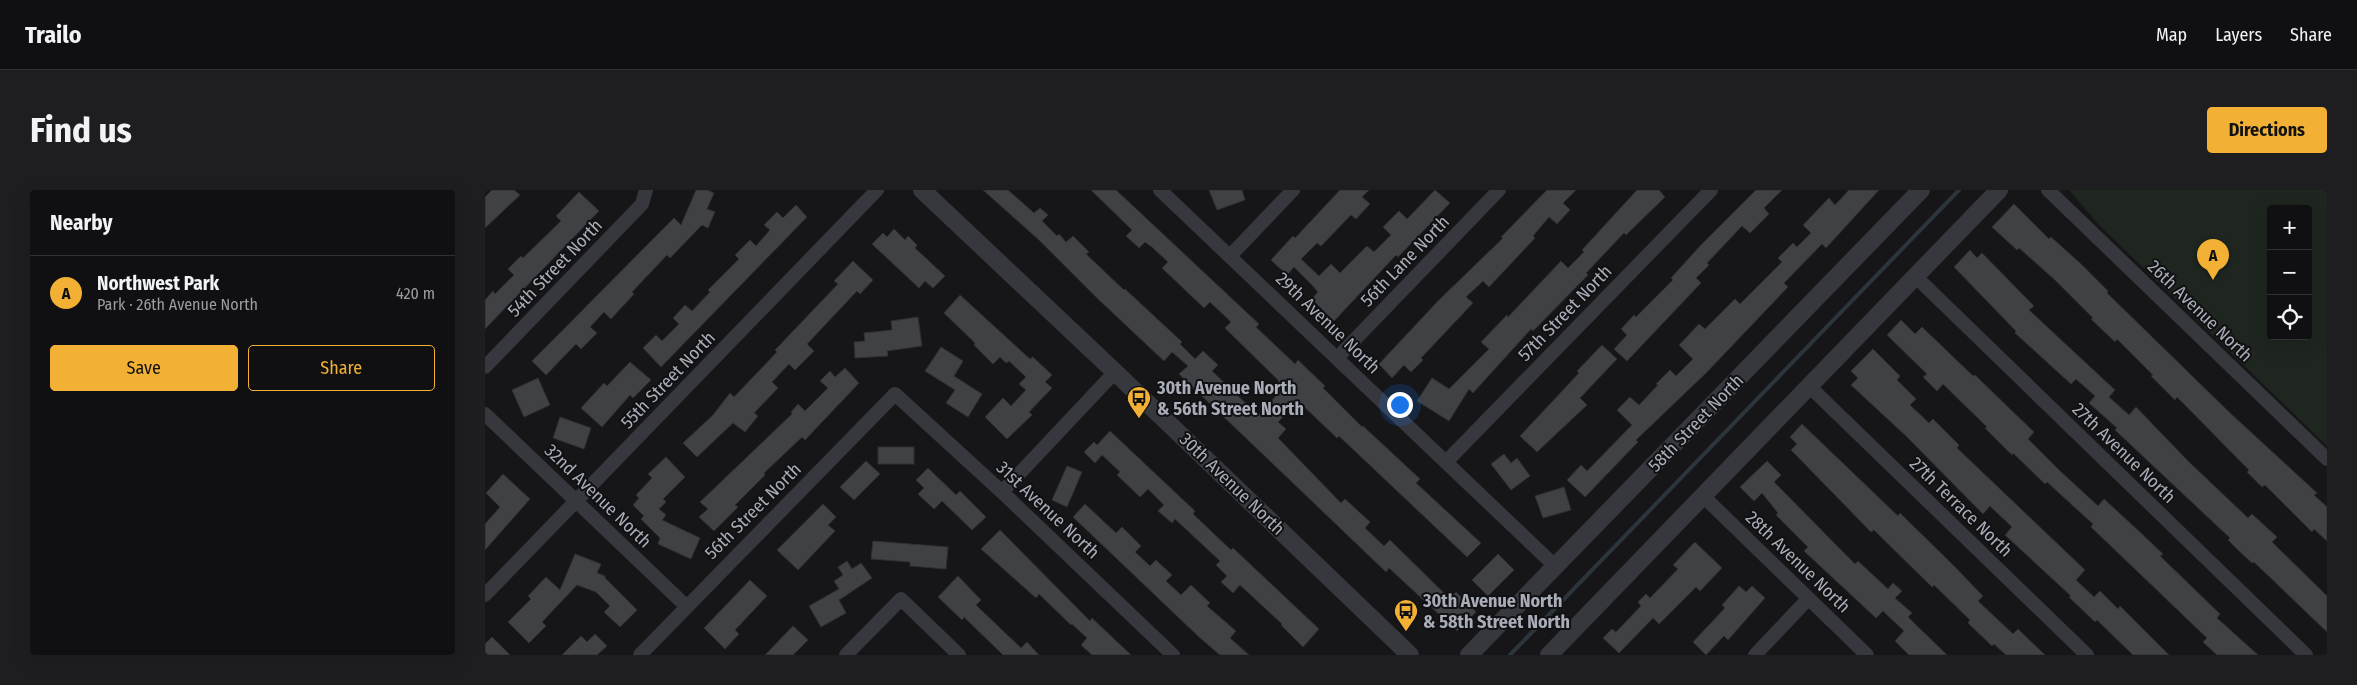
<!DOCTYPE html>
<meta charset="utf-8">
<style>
body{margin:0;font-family:"Fira Sans Condensed",sans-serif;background:#1e1e20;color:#f1f3f6}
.controls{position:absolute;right:15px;top:15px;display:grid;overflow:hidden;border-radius:5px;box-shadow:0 5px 20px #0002}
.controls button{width:45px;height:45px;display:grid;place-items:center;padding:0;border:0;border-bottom:1px solid #303032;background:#101012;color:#f1f3f6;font:25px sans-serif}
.you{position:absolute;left:914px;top:214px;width:18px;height:18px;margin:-12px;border:4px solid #fff;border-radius:50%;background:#1a73e8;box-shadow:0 0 0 8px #1a73e833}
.badge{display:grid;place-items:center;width:32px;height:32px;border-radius:50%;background:#f2b134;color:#111;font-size:16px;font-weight:700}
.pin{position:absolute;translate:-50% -41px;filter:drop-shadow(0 1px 2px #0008)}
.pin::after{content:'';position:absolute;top:26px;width:18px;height:15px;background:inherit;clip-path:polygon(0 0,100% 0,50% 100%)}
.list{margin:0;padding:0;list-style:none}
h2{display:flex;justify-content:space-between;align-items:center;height:65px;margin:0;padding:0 20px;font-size:21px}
h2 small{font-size:16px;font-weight:400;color:#9c9d9f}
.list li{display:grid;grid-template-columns:32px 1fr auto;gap:15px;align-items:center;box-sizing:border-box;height:75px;padding:0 20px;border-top:1px solid #303032}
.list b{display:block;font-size:19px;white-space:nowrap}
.list p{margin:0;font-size:16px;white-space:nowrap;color:#9c9d9f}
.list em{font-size:16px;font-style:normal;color:#9c9d9f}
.actions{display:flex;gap:10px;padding:15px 20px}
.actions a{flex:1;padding:11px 0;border:1px solid #f2b134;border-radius:5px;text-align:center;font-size:18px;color:#f2b134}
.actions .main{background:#f2b134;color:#111}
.icon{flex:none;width:28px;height:28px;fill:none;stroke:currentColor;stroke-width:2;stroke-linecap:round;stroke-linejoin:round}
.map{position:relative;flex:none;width:1842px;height:465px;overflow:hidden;border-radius:5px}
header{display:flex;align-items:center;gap:30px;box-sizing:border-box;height:70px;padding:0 25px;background:#101012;border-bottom:1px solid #303032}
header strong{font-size:24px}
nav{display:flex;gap:28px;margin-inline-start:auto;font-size:18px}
.intro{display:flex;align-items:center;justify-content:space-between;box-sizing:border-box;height:120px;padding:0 30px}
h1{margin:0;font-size:35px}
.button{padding:12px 22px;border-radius:5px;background:#f2b134;color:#111;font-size:18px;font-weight:700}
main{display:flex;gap:30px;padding:0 30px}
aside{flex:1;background:#101012;border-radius:5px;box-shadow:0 5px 20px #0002}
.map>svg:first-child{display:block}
.green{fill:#1e261f;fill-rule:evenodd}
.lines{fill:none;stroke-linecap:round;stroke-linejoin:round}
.stream{stroke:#2c353c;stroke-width:4}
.building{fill:#404145;stroke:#303034}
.minor{stroke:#37383d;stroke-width:14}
.tertiary{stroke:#37383d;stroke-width:18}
.labels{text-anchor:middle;stroke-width:4;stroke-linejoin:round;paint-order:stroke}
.street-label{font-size:18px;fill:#a8adb8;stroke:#111113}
.poi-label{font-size:18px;font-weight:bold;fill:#a8adb8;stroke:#111113;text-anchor:start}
</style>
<header>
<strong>Trailo</strong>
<nav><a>Map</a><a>Layers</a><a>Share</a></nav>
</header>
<div class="intro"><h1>Find us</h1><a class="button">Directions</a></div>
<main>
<aside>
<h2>Nearby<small></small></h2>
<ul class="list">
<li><span class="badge">A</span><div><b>Northwest Park</b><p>Park · 26th Avenue North</p></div><em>420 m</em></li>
</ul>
<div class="actions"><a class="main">Save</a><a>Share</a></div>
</aside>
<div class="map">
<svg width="1842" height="465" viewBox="0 0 1842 465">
<rect width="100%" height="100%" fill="#161618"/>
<!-- green -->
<path class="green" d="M1584 0H1842V256L1613 34ZM1786 19H1823V146H1786Z"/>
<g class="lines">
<!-- stream -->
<path class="stream" d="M1025 465 1474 0"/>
</g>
<!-- building -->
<g class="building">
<path d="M7 0H29L35 5 0 38V7Z"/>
<path d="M211 0H222L229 3 222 19 230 22 223 38 217 35 185 68 182 65 147 102 149 104 126 129 119 122 105 137 112 143 96 159 91 154 61 185 47 171 189 28 196 35Z"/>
<path d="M498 0H523L549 23 555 18 563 25 557 31 572 46 574 44 581 52 588 46 604 62 601 64 639 100 640 99 697 152 695 154 710 169 718 161 733 175 727 181 773 225 792 205 786 199 794 191 740 138 746 132 725 112 719 118 677 78 683 72 667 57 660 52 654 58 641 46 647 40 606 0H631L774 134 771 137 810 174 813 170 840 196 838 198 877 237 878 236 935 289 931 293 996 353 982 367 854 246 852 248 813 211 793 232 801 239 793 248 856 313 860 309 885 332 880 338 899 356 905 350 965 409 971 402 991 422 972 441 904 378 901 382 694 184 703 176 687 162 679 171 612 108 554 50Z"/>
<path d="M724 0H757L760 10 732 20Z"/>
<path d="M855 0H884L877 7 885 14 871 29 866 25 836 56 832 53 816 69 834 86 846 74 855 83 882 56 889 62 906 45 898 37 914 21 922 29 950 0 965 13 913 67 911 65 849 131 827 109 833 102 826 94 809 77 802 85 786 70 808 46 810 48Z"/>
<path d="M1062 0H1091L1078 13 1085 20 1072 34 1064 27 1048 46 1050 48 1004 97 998 91 981 107 988 113 936 168 938 170 926 182 919 175 907 188 894 174 953 111 1018 48 1016 47Z"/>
<path d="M1152 0H1174L1180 7 1141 45 1139 43 1101 83 1103 85 1048 141 1046 139 988 203 984 199 964 231 932 211 947 188 964 199 1004 159 996 152 1022 125 1023 127 1076 71 1083 78 1099 62 1097 60Z"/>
<path d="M1271 0H1297L1279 18 1284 24 1265 43 1257 36 1222 73 1224 75 1211 88 1216 93 1142 171 1129 159 1142 145 1136 139 1149 125 1151 127 1188 90 1186 88 1215 56Z"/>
<path d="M1364 0H1394L1341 58 1337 54 1299 93 1303 97 1222 182 1151 250 1153 252 1100 307 1082 290 1096 275 1102 281 1147 235 1132 220 1145 207 1154 215 1173 195 1171 194 1185 180 1191 186 1208 169 1194 155 1214 134 1220 139 1250 109 1255 114 1297 72 1293 68 1308 53 1312 57 1326 43 1318 35 1344 8 1350 15Z"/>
<path d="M94 2 114 21 0 139V110L8 101 10 104 29 85 23 79 36 66 38 68 76 31 71 26Z"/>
<path d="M1529 14 1564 49 1566 47 1596 74 1623 101 1622 103 1744 222 1832 303 1829 305 1842 317V351L1829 339 1827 342 1780 295 1777 297 1762 282 1764 280 1692 207 1690 210 1666 186 1668 185 1632 149 1630 152 1606 129 1608 128 1570 90 1534 58 1532 60 1507 37Z"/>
<path d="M311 15 322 27 176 177 158 158 171 145 177 151 194 134 188 128 200 115 207 121 225 102 223 100 254 69 250 65 265 50 271 56 285 40 279 35 292 22 298 28Z"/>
<path d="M409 39 420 50 423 46 432 55 430 58 460 86 448 98 440 91 434 98 387 54 398 43 402 47Z"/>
<path d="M1485 60 1492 68 1497 63 1549 116 1544 120 1630 200 1624 207 1644 225 1651 217 1703 271 1763 328 1767 324 1792 347 1787 352 1842 406V442L1769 372 1767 373 1751 358 1743 350 1745 348 1630 240 1632 238 1604 213 1610 206 1591 189 1586 194 1530 143 1531 141 1469 77Z"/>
<path d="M368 71 388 90 375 104 372 101 322 154 329 161 310 180 304 174 287 192 293 198 269 223 273 226 260 242 248 233 212 267 198 253 228 225 245 203 249 207 292 162 290 160 353 94 349 91Z"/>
<path d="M475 105 545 169 548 167 567 185 560 192 567 198 544 222 547 225 522 249 500 227 518 208 526 216 541 200 534 194 541 187 524 171 521 173 515 167 508 174 489 155 490 153 459 123Z"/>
<path d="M433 127 437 156 402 161 403 166 370 168 369 152 380 151 379 143 407 140 406 131Z"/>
<path d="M1416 130 1430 144 1437 137 1488 186 1490 185 1522 216 1549 242 1543 249 1574 280 1613 316 1619 309 1657 344 1678 364 1675 366 1735 424 1732 428 1773 465H1732L1718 452 1722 448 1606 337 1608 334 1562 292 1560 294 1528 263 1527 265 1500 238 1502 237 1458 194 1452 201 1438 187 1442 184 1402 145Z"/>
<path d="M1117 155 1132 169 1095 208 1102 215 1052 262 1035 246 1094 183 1092 181Z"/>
<path d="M456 157 478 171 469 186 497 204 483 227 461 213 470 200 440 181Z"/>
<path d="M1388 159 1415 186 1412 190 1431 209 1425 215 1444 233 1448 229 1474 255 1472 258 1600 380 1591 390 1609 407 1615 401 1633 419 1635 416 1684 465H1648L1612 430 1610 432 1584 407 1586 406 1520 345 1527 337 1505 316 1498 324 1421 246 1366 195 1373 188 1366 181Z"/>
<path d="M145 172 166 190 148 208 145 205 117 237 96 218 119 193 122 196Z"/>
<path d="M360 178 374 193 320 250 317 247 279 283 280 285 250 315 253 317 229 341 214 327 223 319 215 312 307 224 306 222 313 214 320 221 343 198 335 191 345 181 350 187Z"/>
<path d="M53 188 65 215 39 227 27 200Z"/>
<path d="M75 227 106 238 99 259 68 248Z"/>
<path d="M1317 234 1413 326 1415 323 1468 375 1498 406 1493 411 1528 444 1533 439 1560 465H1521L1509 454 1507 456 1483 433 1485 430 1449 395 1447 397 1389 340 1386 342 1306 260 1312 254 1305 247Z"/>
<path d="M625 241 710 321 708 324 746 360 748 358 834 439 818 457 796 435 797 434 755 395 748 403 736 392 742 386 731 375 735 371 690 329 687 333 673 321 679 315 663 299 655 307 632 285 635 282 617 265 610 273 599 262 609 252 612 255Z"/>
<rect x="393" y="257" width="36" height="17"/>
<path d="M1019 264 1026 273 1032 268 1045 286 1026 300 1006 274Z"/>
<path d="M181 267 200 287 178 309 181 312 174 319 181 325 177 330 215 348 206 369 173 354 175 348 156 329 159 326 148 315 154 308 151 305 167 288 163 284Z"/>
<path d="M381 271 395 284 369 310 355 297Z"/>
<path d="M1282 271 1296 285 1289 292 1370 374 1373 371 1403 399 1408 393 1417 401 1410 408 1427 423 1423 427 1462 465H1424L1410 451 1419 441 1398 421 1391 428 1319 361 1323 357 1291 325 1293 323 1277 303 1269 311 1255 297Z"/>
<path d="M582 276 597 282 582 317 567 310Z"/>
<path d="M443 278 471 305 475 301 501 327 487 340 457 311 449 319 433 304 439 298 431 290Z"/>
<path d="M18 284 45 309 0 360V334L15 317 1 303Z"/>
<path d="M1079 297 1086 320 1058 328 1050 306Z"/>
<path d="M338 314 351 327 343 335 350 341 313 380 292 360Z"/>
<path d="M600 314 631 343 637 337 656 356 650 362 665 376 671 370 687 385 681 391 696 405 706 395 725 413 722 416 751 441 745 448 764 465H735L714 447 588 327Z"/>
<path d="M515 340 605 431 607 428 646 465H607L596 455 602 448 587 434 586 435 554 404 551 408 496 359Z"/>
<path d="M388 351 463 357 461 379 425 376V372L386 369Z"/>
<path d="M1210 352 1237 378 1215 401 1211 397 1174 434 1168 428 1134 463 1118 448 1127 439 1131 442 1156 416 1153 412 1161 404 1165 408 1193 379 1188 375Z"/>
<path d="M90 364 116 374 112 383 120 386V388L152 420 135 437 119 422 125 416 111 402 92 395 57 432 61 436 44 453 23 432 46 409 43 406 61 387 75 400Z"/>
<path d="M1013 364 1029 380 1003 406 987 390Z"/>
<path d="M362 371 367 379 376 373 387 388 354 410 361 423 336 437 324 416 354 399 349 391 358 385 353 377Z"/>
<path d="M473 386 496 410 491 415 536 458 542 452 554 465H518L479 427 477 430 453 407Z"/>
<path d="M265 390 282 406 250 440 254 444 240 459 219 438Z"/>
<path d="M1254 396 1261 402 1267 396 1280 408 1243 450 1239 446 1221 465 1208 452 1240 418 1237 415Z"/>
<path d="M308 436 323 450 308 465H280Z"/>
<path d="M110 444 122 456 112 465H77L96 446 102 452Z"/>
<path d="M7 447 25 465H0V454Z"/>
</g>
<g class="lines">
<!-- minor -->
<g class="minor">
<path d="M675 0 1071 377"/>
<path d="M1563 0 1842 269"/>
<path d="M745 66 808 0"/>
<path d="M1431 87 1821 465"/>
<path d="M852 168 1014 0"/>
<path d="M0 177 157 14 161 0"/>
<path d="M1325 197 1602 465"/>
<path d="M0 224 201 416"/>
<path d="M961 272 1226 0"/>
<path d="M517 302 630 182"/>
<path d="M1218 306 1382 465"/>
<path d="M0 405 392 0"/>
<path d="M155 465 410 204 517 302 688 465"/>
<path d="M361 465 416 409 474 465"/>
<path d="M1270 465 1323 409"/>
</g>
<!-- tertiary -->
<g class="tertiary">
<path d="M437 0 630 182 925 465"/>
<path d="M984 465 1436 0"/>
<path d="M1064 465 1514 0"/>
</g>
</g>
<!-- icons -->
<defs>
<g id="bus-pin" transform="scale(1.25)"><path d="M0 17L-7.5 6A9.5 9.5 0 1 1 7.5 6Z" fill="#f2b134" stroke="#111113"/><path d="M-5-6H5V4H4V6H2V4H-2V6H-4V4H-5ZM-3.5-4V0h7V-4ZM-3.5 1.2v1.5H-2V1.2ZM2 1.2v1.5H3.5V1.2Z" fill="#111"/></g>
</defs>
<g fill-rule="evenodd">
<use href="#bus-pin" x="654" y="208"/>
<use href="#bus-pin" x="921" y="421"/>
</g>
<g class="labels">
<!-- street labels -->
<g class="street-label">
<text transform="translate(920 71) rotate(-46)" y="6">56th Lane North</text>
<text transform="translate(70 78) rotate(-46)" y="6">54th Street North</text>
<text transform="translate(1715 121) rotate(44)" y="6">26th Avenue North</text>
<text transform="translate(1080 123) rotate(-46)" y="6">57th Street North</text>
<text transform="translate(843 133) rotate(44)" y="6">29th Avenue North</text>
<text transform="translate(183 190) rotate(-46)" y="6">55th Street North</text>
<text transform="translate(1211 233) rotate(-46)" y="6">58th Street North</text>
<text transform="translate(1639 263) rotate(44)" y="6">27th Avenue North</text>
<text transform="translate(747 294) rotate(44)" y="6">30th Avenue North</text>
<text transform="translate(113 306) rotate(44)" y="6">32nd Avenue North</text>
<text transform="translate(1476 317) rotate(44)" y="6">27th Terrace North</text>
<text transform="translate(563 320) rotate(43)" y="6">31st Avenue North</text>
<text transform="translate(268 321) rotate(-45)" y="6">56th Street North</text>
<text transform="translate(1313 372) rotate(44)" y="6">28th Avenue North</text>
</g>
<!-- poi labels -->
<g class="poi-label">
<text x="672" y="204">30th Avenue North<tspan x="672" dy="21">&amp; 56th Street North</tspan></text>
<text x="938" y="417">30th Avenue North<tspan x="938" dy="21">&amp; 58th Street North</tspan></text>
</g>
</g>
</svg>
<div class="controls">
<button>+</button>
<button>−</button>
<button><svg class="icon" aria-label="locate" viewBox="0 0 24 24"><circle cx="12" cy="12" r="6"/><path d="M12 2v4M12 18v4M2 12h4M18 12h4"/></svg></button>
</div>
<div class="you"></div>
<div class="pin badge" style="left:1728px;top:90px">A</div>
</div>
</main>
